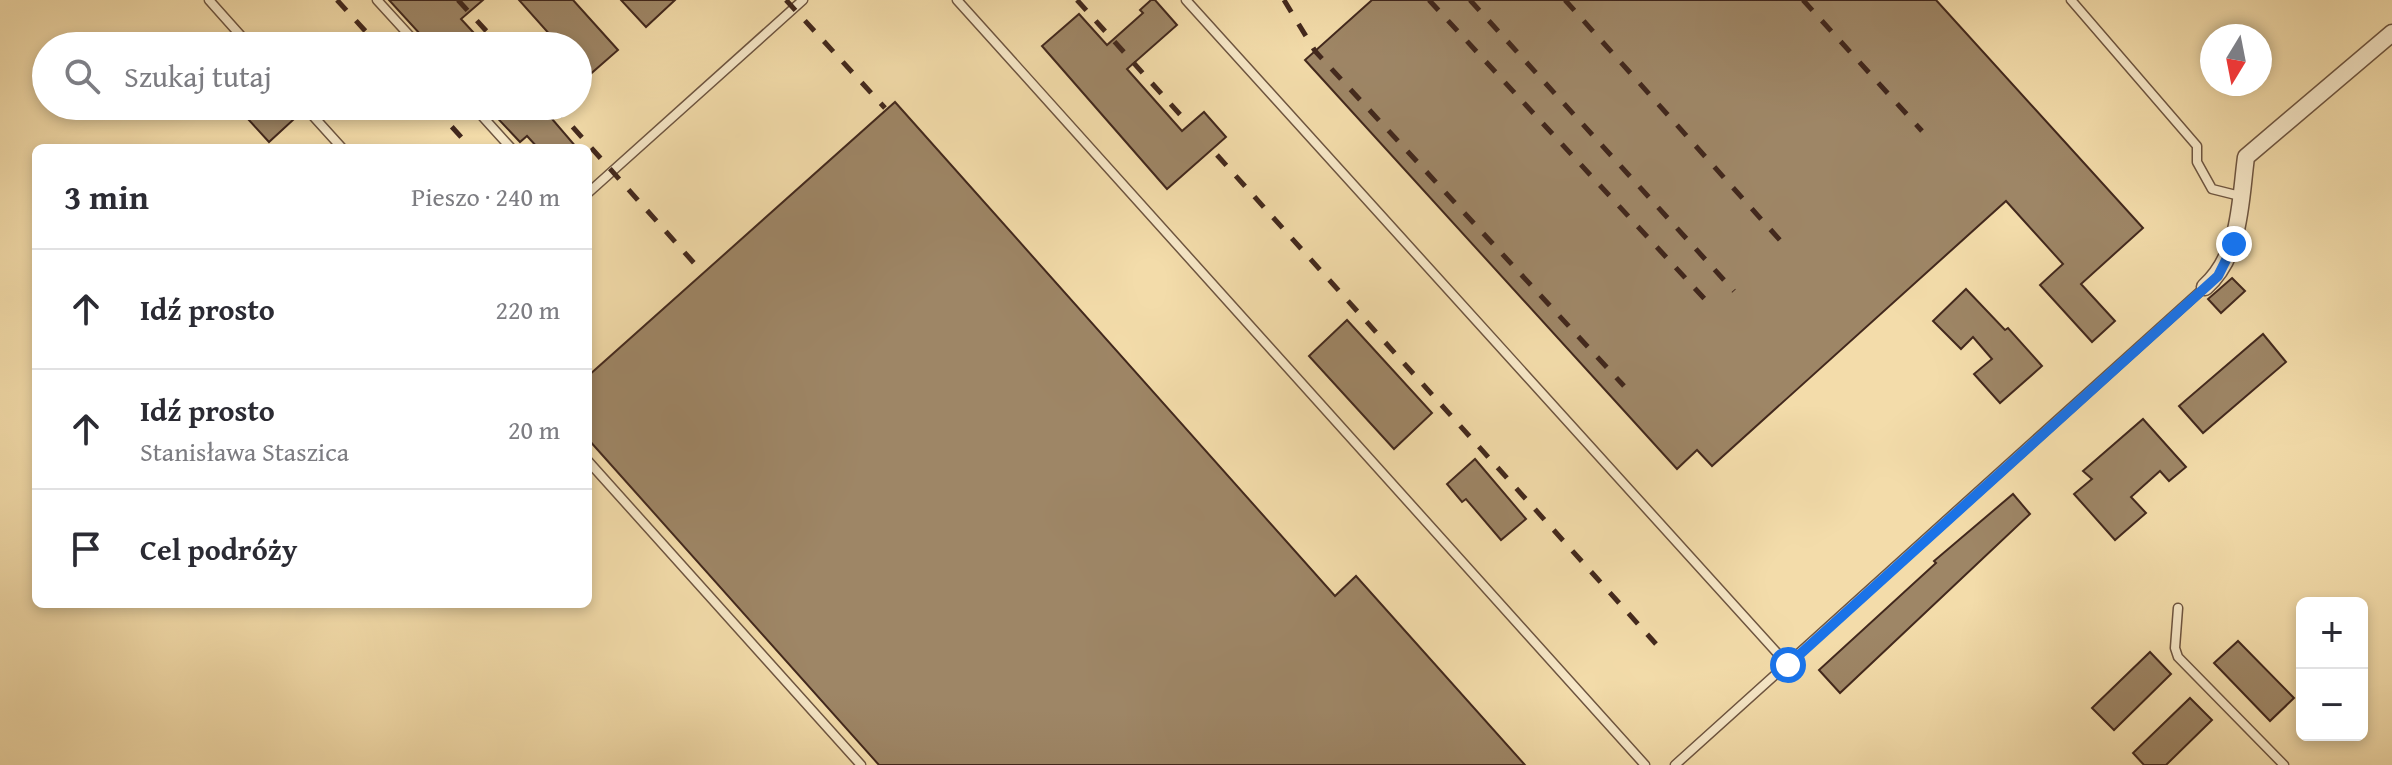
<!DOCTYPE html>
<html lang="pl">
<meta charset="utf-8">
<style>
body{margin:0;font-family:"Gentium Book Plus",serif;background:#f7f7f7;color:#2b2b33}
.controls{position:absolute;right:24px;bottom:24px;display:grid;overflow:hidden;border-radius:12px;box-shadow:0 4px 12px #0003}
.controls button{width:72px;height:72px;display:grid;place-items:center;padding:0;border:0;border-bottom:2px solid #e1e1e2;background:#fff;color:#2b2b33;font:40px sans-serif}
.compass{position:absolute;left:2200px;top:24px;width:72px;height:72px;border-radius:50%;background:#fff;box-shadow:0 4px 12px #0003;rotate:190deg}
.stop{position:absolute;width:24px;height:24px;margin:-18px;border:6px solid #1a73e8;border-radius:50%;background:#fff}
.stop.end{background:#1a73e8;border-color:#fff;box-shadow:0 2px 8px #0008}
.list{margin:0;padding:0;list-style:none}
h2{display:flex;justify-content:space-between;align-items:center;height:104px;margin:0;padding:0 32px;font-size:34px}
h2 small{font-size:26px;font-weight:400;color:#7c7c81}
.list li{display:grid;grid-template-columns:52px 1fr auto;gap:24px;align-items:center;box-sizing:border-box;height:120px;padding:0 32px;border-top:2px solid #e1e1e2}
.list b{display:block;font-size:30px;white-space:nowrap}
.list p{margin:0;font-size:26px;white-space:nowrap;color:#7c7c81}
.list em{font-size:26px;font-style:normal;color:#7c7c81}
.icon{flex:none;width:44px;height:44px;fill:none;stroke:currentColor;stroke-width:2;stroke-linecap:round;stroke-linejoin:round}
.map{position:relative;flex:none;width:2392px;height:765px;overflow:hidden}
.search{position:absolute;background:#fff;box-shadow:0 4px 12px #0003;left:32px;top:32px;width:560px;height:88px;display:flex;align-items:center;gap:20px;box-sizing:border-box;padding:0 28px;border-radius:44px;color:#7c7c81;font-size:30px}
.panel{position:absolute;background:#fff;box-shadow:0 4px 12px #0003;left:32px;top:144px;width:560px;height:464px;border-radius:12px}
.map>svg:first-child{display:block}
.building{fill:#9e8666;stroke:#42281d;stroke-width:2}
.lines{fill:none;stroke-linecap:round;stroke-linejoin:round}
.service-casing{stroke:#6e5540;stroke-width:11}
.minor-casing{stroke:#6e5540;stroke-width:19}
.service{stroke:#f7e8c8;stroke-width:8}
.minor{stroke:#f7e8c8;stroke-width:16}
.rail{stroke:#42281d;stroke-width:5;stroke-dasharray:14 14;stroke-linecap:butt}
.route{stroke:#1a73e8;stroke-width:10}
</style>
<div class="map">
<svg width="2392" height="765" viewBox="0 0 2392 765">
<rect width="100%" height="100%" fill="#f3dcaa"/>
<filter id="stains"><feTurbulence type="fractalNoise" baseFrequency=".0025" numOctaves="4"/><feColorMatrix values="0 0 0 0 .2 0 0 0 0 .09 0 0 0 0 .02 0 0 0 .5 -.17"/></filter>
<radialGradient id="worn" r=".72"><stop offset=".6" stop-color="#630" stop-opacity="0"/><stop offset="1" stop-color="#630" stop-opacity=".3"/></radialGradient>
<!-- building -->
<g class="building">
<path d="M389 0H483L461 19 486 46H431Z"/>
<path d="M519 0H573L618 50 587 77 578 67V46H560Z"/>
<path d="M621 0H675L646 27Z"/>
<path d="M1151 0H1155L1177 25 1127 69 1182 131 1204 112 1226 137 1167 189 1042 46 1079 14 1107 45 1143 13 1140 10Z"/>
<path d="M1372 0H1936L2143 228 2081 284 2115 321 2092 342 2040 285 2063 264 2006 201 1712 466 1697 450 1677 469 1305 60Z"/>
<path d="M895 102 1335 596 1356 576 1525 765H879L588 439V376Z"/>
<path d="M236 106H280L293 120 269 142Z"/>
<path d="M486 106H541L577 148H538L527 136 520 142Z"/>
<path d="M2232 278 2245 291 2221 313 2208 299Z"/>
<path d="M1966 289 2005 330 2008 328 2042 366 2000 403 1974 374 1992 359 1973 337 1961 349 1933 321Z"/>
<path d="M1347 320 1432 413 1394 449 1309 356Z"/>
<path d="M2263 334 2286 362 2203 433 2179 406Z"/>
<path d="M2143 419 2186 467 2169 481 2160 471 2131 497 2146 513 2115 540 2074 494 2092 479 2083 471Z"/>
<path d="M1475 459 1526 519 1501 540 1466 499 1462 502 1447 484Z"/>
<path d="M2013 494 2030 514 1840 693 1819 670 1936 563 1934 561Z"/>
<path d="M2238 641 2294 698 2270 721 2214 663Z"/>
<path d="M2150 652 2171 674 2114 730 2092 708Z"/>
<path d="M2190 698 2212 720 2166 765H2144L2133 753Z"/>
</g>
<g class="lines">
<!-- service casing -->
<g class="service-casing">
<g id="service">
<path d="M209 0 250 46"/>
<path d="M377 0 419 46"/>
<path d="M957 0 1645 765"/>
<path d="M1186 0 1788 665"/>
<path d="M2071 0 2197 146V162L2212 189 2240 196"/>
<path d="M304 106 342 148"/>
<path d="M473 106 511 148"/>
<path d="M588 193 803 0"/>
<path d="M588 461 861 765"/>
<path d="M2178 608 2175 648 2178 657 2284 765"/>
<path d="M1675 765 2205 287"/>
</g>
</g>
<!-- minor casing -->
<g class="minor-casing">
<path id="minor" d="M2205 287C2241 255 2240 202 2246 157L2392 33"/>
</g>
<!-- service -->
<use href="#service" class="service"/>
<!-- minor -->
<use href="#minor" class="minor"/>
<!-- rail -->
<g class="rail">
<path d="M337 0 379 46"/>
<path d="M458 0 500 46"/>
<path d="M786 0 885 108"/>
<path d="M1077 0 1185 120"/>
<path d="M1284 0 1315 51 1624 386"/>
<path d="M1429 0 1713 308"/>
<path d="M1470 0 1734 291"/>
<path d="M1565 0 1787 248"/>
<path d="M1803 0 1922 131"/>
<path d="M433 106 471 148"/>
<path d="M554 106 702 272"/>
<path d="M1217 155 1656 644"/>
</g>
</g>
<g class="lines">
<!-- route -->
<path class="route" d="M1788 665 2218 276 2234 244"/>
</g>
<rect width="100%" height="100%" filter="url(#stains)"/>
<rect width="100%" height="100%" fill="url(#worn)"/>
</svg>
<div class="controls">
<button>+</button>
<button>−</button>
</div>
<svg class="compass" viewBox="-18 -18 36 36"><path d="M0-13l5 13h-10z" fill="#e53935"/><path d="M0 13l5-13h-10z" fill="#7c7c81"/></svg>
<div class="stop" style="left:1788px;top:665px"></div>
<div class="stop end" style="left:2234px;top:244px"></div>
<div class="search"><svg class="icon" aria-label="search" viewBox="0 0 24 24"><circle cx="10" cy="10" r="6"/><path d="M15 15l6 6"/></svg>Szukaj tutaj</div>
<section class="panel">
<h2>3 min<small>Pieszo · 240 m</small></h2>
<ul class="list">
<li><svg class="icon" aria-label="ahead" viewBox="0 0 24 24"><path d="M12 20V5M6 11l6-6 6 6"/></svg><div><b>Idź prosto</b></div><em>220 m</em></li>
<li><svg class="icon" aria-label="ahead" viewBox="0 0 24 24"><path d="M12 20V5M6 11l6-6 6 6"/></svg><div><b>Idź prosto</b><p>Stanisława Staszica</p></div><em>20 m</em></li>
<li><svg class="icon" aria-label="arrive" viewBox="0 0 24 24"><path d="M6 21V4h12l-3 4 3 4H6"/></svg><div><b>Cel podróży</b></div></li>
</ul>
</section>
</div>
